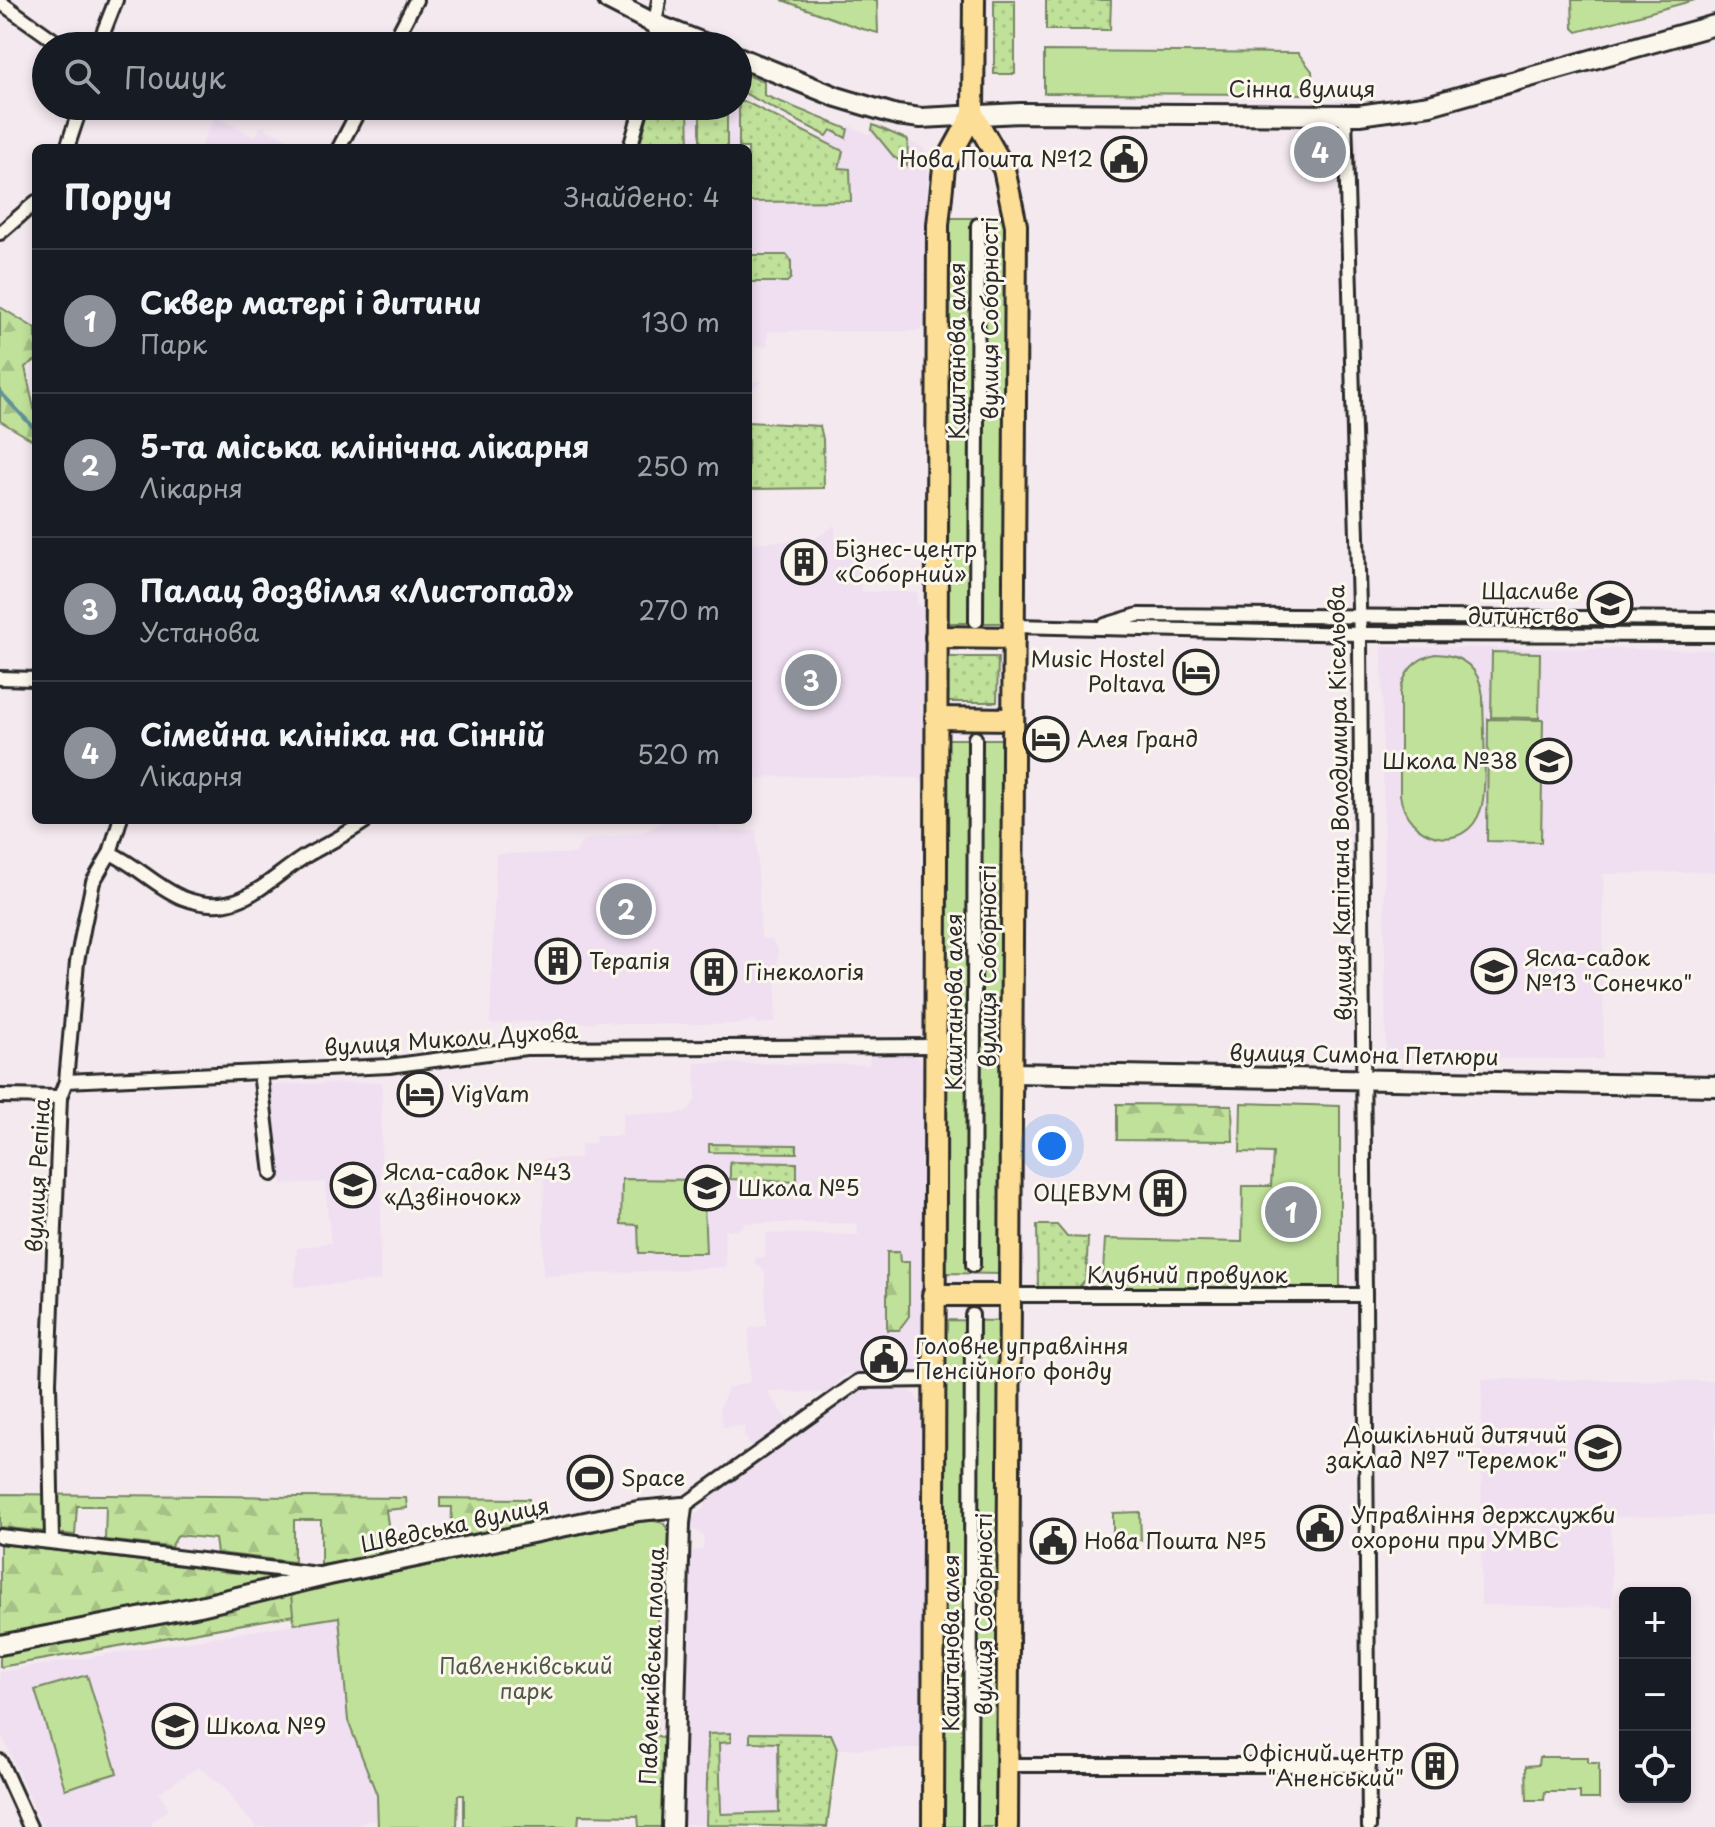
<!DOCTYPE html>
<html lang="uk">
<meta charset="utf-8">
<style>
body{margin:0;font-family:"Playpen Sans",sans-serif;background:#20242c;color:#f1f3f6}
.controls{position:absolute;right:24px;bottom:24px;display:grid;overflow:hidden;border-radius:12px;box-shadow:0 4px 12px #0003}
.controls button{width:72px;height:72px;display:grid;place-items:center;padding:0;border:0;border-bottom:2px solid #363941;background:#171b24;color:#f1f3f6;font:40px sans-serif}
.you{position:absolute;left:1052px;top:1146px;width:28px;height:28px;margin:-20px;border:6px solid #fff;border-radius:50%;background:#1a73e8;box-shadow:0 0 0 12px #1a73e833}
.badge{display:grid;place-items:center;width:52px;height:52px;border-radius:50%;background:#8c9099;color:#fff;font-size:26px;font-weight:700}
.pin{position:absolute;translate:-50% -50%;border:4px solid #fff;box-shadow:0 2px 8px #0006}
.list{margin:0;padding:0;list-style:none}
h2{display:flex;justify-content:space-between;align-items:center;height:104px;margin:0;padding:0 32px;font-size:34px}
h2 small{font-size:26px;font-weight:400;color:#9ea1a6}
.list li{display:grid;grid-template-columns:52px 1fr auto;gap:24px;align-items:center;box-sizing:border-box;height:144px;padding:0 32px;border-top:2px solid #363941}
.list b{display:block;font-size:30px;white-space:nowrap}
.list p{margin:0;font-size:26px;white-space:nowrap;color:#9ea1a6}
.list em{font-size:26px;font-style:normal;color:#9ea1a6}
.icon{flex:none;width:44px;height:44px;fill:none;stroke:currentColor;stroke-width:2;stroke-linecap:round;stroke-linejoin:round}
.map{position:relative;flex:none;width:1715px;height:1827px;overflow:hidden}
.search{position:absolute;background:#171b24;box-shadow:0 4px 12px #0003;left:32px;top:32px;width:720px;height:88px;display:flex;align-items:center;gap:20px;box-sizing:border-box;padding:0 28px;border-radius:44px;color:#9ea1a6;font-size:30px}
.panel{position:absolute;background:#171b24;box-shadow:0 4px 12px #0003;left:32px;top:144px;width:720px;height:680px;border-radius:12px}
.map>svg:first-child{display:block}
.built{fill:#efdff1}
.grass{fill:url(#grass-dots);stroke:#768662;stroke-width:2}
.forest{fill:url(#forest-firs);stroke:#768662;stroke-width:2}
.park{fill:#c0e19a;stroke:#768662;stroke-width:2}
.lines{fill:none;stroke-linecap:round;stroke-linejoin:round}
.stream{stroke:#629397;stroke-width:4}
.street-casing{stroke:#2b2b2b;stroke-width:18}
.secondary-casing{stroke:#2b2b2b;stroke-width:24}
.primary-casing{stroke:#2b2b2b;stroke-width:26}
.street{stroke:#fbf7ec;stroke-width:12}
.secondary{stroke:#fbf7ec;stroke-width:18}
.primary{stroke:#fdde96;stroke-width:20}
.labels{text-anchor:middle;stroke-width:6;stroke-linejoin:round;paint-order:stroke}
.street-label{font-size:22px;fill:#2b2b2b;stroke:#fbf7ec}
.poi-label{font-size:22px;fill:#2b2b2b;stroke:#fbf7ec;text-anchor:start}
.park-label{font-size:22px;fill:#505847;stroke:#fbf7ec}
</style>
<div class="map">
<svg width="1715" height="1827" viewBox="0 0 1715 1827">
<defs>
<pattern id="grass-dots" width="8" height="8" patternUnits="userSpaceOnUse" patternTransform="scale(2)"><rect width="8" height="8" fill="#c0e19a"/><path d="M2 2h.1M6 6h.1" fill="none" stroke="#a5c185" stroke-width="1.8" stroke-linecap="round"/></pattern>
<pattern id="forest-firs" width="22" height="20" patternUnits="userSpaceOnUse" patternTransform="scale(2)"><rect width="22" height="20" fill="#c0e19a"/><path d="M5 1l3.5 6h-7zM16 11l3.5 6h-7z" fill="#a5c185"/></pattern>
</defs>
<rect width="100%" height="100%" fill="#f4e9ef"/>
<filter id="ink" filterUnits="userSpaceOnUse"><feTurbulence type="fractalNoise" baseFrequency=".0125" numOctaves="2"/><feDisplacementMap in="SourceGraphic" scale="16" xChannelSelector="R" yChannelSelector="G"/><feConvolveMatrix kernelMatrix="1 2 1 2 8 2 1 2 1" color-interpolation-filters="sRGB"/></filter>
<g filter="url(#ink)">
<!-- built -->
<g class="built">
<path d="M738 102H746L823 141 830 130 846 138 849 126 870 135 873 125 924 148 928 161 926 327 916 331H768L767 346H754L753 381H761L748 392V148H639L650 106H738Z"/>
<path d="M215 116 255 137 261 126 306 148H200Z"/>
<path d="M835 525V547L840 548 841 554H860L861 592H917V603L925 610 922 713 926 719 925 784 919 778 772 776 757 780 754 768 751 726 748 725V543L814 540Z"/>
<path d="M1382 647 1715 650V871L1603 874V1059L1386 1058Z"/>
<path d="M667 820H720L721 832 756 830 761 939H771L778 950 775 1022 757 1024 753 1020 740 1024H613L609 1021H597L591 1023 536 1021 490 1024 496 854H575L583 840 644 832Z"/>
<path d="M870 1055H912L919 1058 923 1065 922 1367 913 1374H846L828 1393 767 1391 788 1421 752 1449 744 1434 745 1426 723 1427 720 1408 728 1388 750 1382 749 1329 766 1325 765 1271 755 1264V1258L765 1257 766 1233 858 1235 857 1223H746L737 1230H724L726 1267 543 1276 544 1159H580L581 1144H595L596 1136H622L623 1113 674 1114 688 1111 696 1099 695 1063 869 1065Z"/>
<path d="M382 1082 380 1281 294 1287 297 1248 331 1243 325 1182 282 1184 281 1174H276L269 1085Z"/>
<path d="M1482 1379 1715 1381V1516L1611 1517 1612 1607 1481 1605Z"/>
<path d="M865 1390 909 1391 915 1395 923 1411 921 1748 837 1749 827 1827 680 1824 686 1557 690 1553 703 1549 704 1536 693 1529 691 1518 704 1508 707 1500 854 1393Z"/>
<path d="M339 1617 348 1721 377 1795V1820L363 1822 356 1827H257L241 1811 225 1787 198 1767 158 1793 169 1809 151 1822 152 1827H43L0 1731V1672Z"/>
</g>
<!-- grass -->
<g class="grass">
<rect x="994" y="0" width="21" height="74"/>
<path d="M1046 0H1111L1110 30H1046Z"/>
<path d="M738 71 764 82V95L848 129 846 138 831 130 827 136 738 90Z"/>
<path d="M739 102H746L843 151 839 168 850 169 851 201 748 202V148H739Z"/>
<path d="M650 106H688L689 148H639Z"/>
<rect x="700" y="106" width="27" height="42"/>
<path d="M873 125 908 140 907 166 894 157 872 130Z"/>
<path d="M748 255H787L791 260V278L787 282H748Z"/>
<path d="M748 422 820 426 823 439 824 488 748 489Z"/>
<path d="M947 657H998L997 702H947Z"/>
<path d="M709 1144 797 1145V1153L709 1152Z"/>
<path d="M730 1162 797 1163V1182L730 1179Z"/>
<path d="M1037 1225H1057L1067 1237 1088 1238 1086 1279 1078 1288 1038 1287Z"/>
<path d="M731 1733V1742L719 1743 721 1814 779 1812 778 1743 750 1742V1733L831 1734 837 1748 827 1827 706 1825 708 1734Z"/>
</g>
<!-- forest -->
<g class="forest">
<path d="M0 307 36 329V360L25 367 36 417V442L0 421Z"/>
<path d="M1117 1104 1232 1105 1233 1141 1117 1140Z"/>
<path d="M887 1252H899L900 1262H909V1316L899 1330H887Z"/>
<path d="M0 1494 406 1498 407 1508 386 1510 392 1554 321 1565V1520H294V1562L217 1553 215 1539 178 1535 171 1547 105 1540 106 1506H77L75 1535 0 1527Z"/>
<path d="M440 1498 529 1499 530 1525 451 1541 452 1507H440Z"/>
<path d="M0 1544 265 1576 272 1580 0 1640Z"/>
<path d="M291 1594 294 1615 0 1667V1654Z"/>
</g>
<!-- park -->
<g class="park">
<path d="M782 0H877L878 33 859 28Z"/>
<path d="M1572 0H1695L1577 32 1573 28Z"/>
<path d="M1044 51 1298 53 1312 71 1313 94 1044 93Z"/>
<path d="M946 218H1005L1003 623H946Z"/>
<path d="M1492 652 1540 653 1539 718 1491 717Z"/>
<path d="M1435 654C1463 654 1480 669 1483 696 1483 723 1488 786 1481 809 1466 856 1405 841 1400 794V693C1404 672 1414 659 1435 654Z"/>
<path d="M1488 719 1543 720 1541 842 1487 841Z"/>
<path d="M945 739H1003L1001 1274 943 1273Z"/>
<path d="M1241 1103 1340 1106V1287L1102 1288 1105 1239 1242 1242 1243 1186H1271L1273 1153 1240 1152Z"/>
<path d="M622 1179 703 1180 706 1253H639L638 1225 621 1224Z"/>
<path d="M942 1320 1002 1321 1000 1827H942Z"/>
<path d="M1140 1512 1141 1540 1113 1541V1513Z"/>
<path d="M650 1520 663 1523 670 1532V1554L659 1556 656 1735 667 1740 664 1827H639L638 1816 579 1815 578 1827H464V1795H458L457 1827H378L377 1795 348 1721 339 1617 294 1624 291 1594Z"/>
<path d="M87 1675 117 1773 65 1789 35 1690Z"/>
<path d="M1539 1757H1588V1763H1599V1799H1580V1792H1545L1544 1800H1527L1526 1766 1538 1765Z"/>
</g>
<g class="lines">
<!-- stream -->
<path class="stream" d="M0 392 36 430"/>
<!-- street casing -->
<g class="street-casing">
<g id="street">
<path d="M0 2 62 46"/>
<path d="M98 46 116 0"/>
<path d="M392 46 416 0"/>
<path d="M657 46 655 24 659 0"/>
<path d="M1345 116 1360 642 1369 1827"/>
<path d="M67 148 81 106"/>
<path d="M339 148 361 106"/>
<path d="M630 148 642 106"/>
<path d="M0 233 36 202"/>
<path d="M976 621 978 225"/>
<path d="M1105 625 1138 615 1715 619"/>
<path d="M1014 626 1359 634 1715 635"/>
<path d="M0 678 36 679"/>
<path d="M110 853C137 865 156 887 183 898 240 920 265 880 309 854 329 843 349 833 367 820"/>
<path d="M260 1072 272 1174"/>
<path d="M66 1081 389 1066 526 1048 935 1046"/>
<path d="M0 1096 60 1097"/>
<path d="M973 1265 975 738"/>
<path d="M1010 1295H1365"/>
<path d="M682 1507 859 1381 933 1380"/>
<path d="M0 1536 318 1574"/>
<path d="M52 1542 49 1382 60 1097 66 1081 77 962 84 925 93 882 110 853 120 820"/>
<path d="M0 1761 30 1827"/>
<path d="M1007 1765H1369"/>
<path d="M970 1827 972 1315"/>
</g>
</g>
<!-- secondary casing -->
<g class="secondary-casing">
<g id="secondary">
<path d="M608 0 655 24 711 46"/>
<path d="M738 57 837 97 897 115 921 118 1020 113 1359 115 1430 105 1715 25"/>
<path d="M1012 1073 1715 1086"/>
<path d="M0 1645 200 1606 329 1575 638 1511 682 1507 680 1523 672 1827"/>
</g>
</g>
<!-- primary casing -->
<g class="primary-casing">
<g id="primary">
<path d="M973 114 1004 169 1016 225 1007 1827"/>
<path d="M936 637 1014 638"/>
<path d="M936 718 1013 719"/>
<path d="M933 1295H1010"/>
<path d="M933 1827 938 225 944 167 973 114 974 0"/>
</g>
</g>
<!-- street -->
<use href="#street" class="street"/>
<!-- secondary -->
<use href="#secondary" class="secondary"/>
<!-- primary -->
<use href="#primary" class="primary"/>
</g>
</g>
<!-- icons -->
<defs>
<g id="civic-ring" transform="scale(2.3)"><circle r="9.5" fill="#fbf7ec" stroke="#2b2b2b" stroke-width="1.5"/><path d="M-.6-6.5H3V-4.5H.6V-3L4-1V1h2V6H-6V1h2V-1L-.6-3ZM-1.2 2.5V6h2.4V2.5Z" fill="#2b2b2b"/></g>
<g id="building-ring" transform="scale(2.3)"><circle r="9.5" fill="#fbf7ec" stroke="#2b2b2b" stroke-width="1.5"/><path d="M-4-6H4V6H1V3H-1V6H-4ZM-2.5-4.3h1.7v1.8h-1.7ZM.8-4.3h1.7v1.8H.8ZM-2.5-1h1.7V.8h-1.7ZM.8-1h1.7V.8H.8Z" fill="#2b2b2b"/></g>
<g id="school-ring" transform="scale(2.3)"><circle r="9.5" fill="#fbf7ec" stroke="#2b2b2b" stroke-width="1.5"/><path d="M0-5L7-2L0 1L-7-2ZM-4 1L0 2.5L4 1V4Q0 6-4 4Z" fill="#2b2b2b"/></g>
<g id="hotel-ring" transform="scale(2.3)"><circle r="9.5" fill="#fbf7ec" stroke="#2b2b2b" stroke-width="1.5"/><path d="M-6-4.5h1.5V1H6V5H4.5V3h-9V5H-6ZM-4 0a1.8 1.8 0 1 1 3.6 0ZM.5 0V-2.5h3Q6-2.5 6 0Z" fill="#2b2b2b"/></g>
<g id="stadium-ring" transform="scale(2.3)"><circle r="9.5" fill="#fbf7ec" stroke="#2b2b2b" stroke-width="1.5"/><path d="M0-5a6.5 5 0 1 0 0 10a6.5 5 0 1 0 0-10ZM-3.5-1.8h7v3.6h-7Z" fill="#2b2b2b"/></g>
</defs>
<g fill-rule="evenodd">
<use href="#civic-ring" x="1124" y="159"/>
<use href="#building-ring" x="804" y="562"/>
<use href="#school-ring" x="1610" y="604"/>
<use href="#hotel-ring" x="1196" y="672"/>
<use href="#hotel-ring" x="1046" y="739"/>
<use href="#school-ring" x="1549" y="761"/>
<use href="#building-ring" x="558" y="961"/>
<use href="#school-ring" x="1494" y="971"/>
<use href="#building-ring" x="714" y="972"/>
<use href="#hotel-ring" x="420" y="1094"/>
<use href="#school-ring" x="353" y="1185"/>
<use href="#school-ring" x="707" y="1188"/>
<use href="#building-ring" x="1163" y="1193"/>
<use href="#civic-ring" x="884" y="1359"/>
<use href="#school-ring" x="1598" y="1448"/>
<use href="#stadium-ring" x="590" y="1478"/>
<use href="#civic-ring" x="1320" y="1528"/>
<use href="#civic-ring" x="1053" y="1541"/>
<use href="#school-ring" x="175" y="1726"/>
<use href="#building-ring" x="1435" y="1766"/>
</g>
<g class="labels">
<!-- street labels -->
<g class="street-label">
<text x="1302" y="97">Сінна вулиця</text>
<text transform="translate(990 318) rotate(-90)" y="8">вулиця Соборності</text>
<text transform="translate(957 351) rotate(-90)" y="8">Каштанова алея</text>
<text transform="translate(1340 803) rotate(-91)" y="8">вулиця Капітана Володимира Кісельова</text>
<text transform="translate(988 966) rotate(-90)" y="8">вулиця Соборності</text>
<text transform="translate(954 1002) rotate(-90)" y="8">Каштанова алея</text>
<text transform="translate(451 1039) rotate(-4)" y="8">вулиця Миколи Духова</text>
<text transform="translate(1364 1055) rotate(1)" y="8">вулиця Симона Петлюри</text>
<text transform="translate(38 1175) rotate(-87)" y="8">вулиця Рєпіна</text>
<text x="1187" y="1283">Клубний провулок</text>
<text transform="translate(455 1525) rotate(-12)" y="8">Шведська вулиця</text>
<text transform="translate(984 1614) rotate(-90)" y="8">вулиця Соборності</text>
<text transform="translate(951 1643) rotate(-90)" y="8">Каштанова алея</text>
<text transform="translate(652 1666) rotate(-88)" y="8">Павленківська площа</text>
</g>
<!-- poi labels -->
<g class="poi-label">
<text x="1093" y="167" text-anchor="end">Нова Пошта №12</text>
<text x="835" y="557">Бізнес-центр<tspan x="835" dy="25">«Соборний»</tspan></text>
<text x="1579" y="599" text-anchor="end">Щасливе<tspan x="1579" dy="25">дитинство</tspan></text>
<text x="1165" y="667" text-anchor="end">Music Hostel<tspan x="1165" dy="25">Poltava</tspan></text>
<text x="1077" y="747">Алея Гранд</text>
<text x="1518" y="769" text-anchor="end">Школа №38</text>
<text x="1525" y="966">Ясла-садок<tspan x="1525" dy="25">№13 "Сонечко"</tspan></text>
<text x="589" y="969">Терапія</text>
<text x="745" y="980">Гінекологія</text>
<text x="451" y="1102">VigVam</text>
<text x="384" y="1180">Ясла-садок №43<tspan x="384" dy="25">«Дзвіночок»</tspan></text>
<text x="738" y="1196">Школа №5</text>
<text x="1132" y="1201" text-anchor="end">ОЦЕВУМ</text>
<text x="915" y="1354">Головне управління<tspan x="915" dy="25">Пенсійного фонду</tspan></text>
<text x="1567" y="1443" text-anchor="end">Дошкільний дитячий<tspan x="1567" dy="25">заклад №7 "Теремок"</tspan></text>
<text x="621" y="1486">Space</text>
<text x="1351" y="1523">Управління держслужби<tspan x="1351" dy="25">охорони при УМВС</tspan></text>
<text x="1084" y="1549">Нова Пошта №5</text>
<text x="206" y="1734">Школа №9</text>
<text x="1404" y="1761" text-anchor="end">Офісний центр<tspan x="1404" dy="25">"Аненський"</tspan></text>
</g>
<!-- park labels -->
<g class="park-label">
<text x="526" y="1674">Павленківський<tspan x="526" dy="25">парк</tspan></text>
</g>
</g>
</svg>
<div class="controls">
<button>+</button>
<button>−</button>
<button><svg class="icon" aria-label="locate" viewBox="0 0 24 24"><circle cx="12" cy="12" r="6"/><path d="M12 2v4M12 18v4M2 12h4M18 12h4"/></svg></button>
</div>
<div class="you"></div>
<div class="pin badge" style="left:1291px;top:1212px">1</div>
<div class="pin badge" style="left:626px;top:909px">2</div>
<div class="pin badge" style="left:811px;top:680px">3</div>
<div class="pin badge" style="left:1320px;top:152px">4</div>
<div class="search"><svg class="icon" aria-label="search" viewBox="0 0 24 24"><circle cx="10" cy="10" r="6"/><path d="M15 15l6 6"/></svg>Пошук</div>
<section class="panel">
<h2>Поруч<small>Знайдено: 4</small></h2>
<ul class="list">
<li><span class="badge">1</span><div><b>Сквер матері і дитини</b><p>Парк</p></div><em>130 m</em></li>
<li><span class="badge">2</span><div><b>5-та міська клінічна лікарня</b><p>Лікарня</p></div><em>250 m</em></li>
<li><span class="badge">3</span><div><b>Палац дозвілля «Листопад»</b><p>Установа</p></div><em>270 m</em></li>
<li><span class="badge">4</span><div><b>Сімейна клініка на Сінній</b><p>Лікарня</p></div><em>520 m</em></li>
</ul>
</section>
</div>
